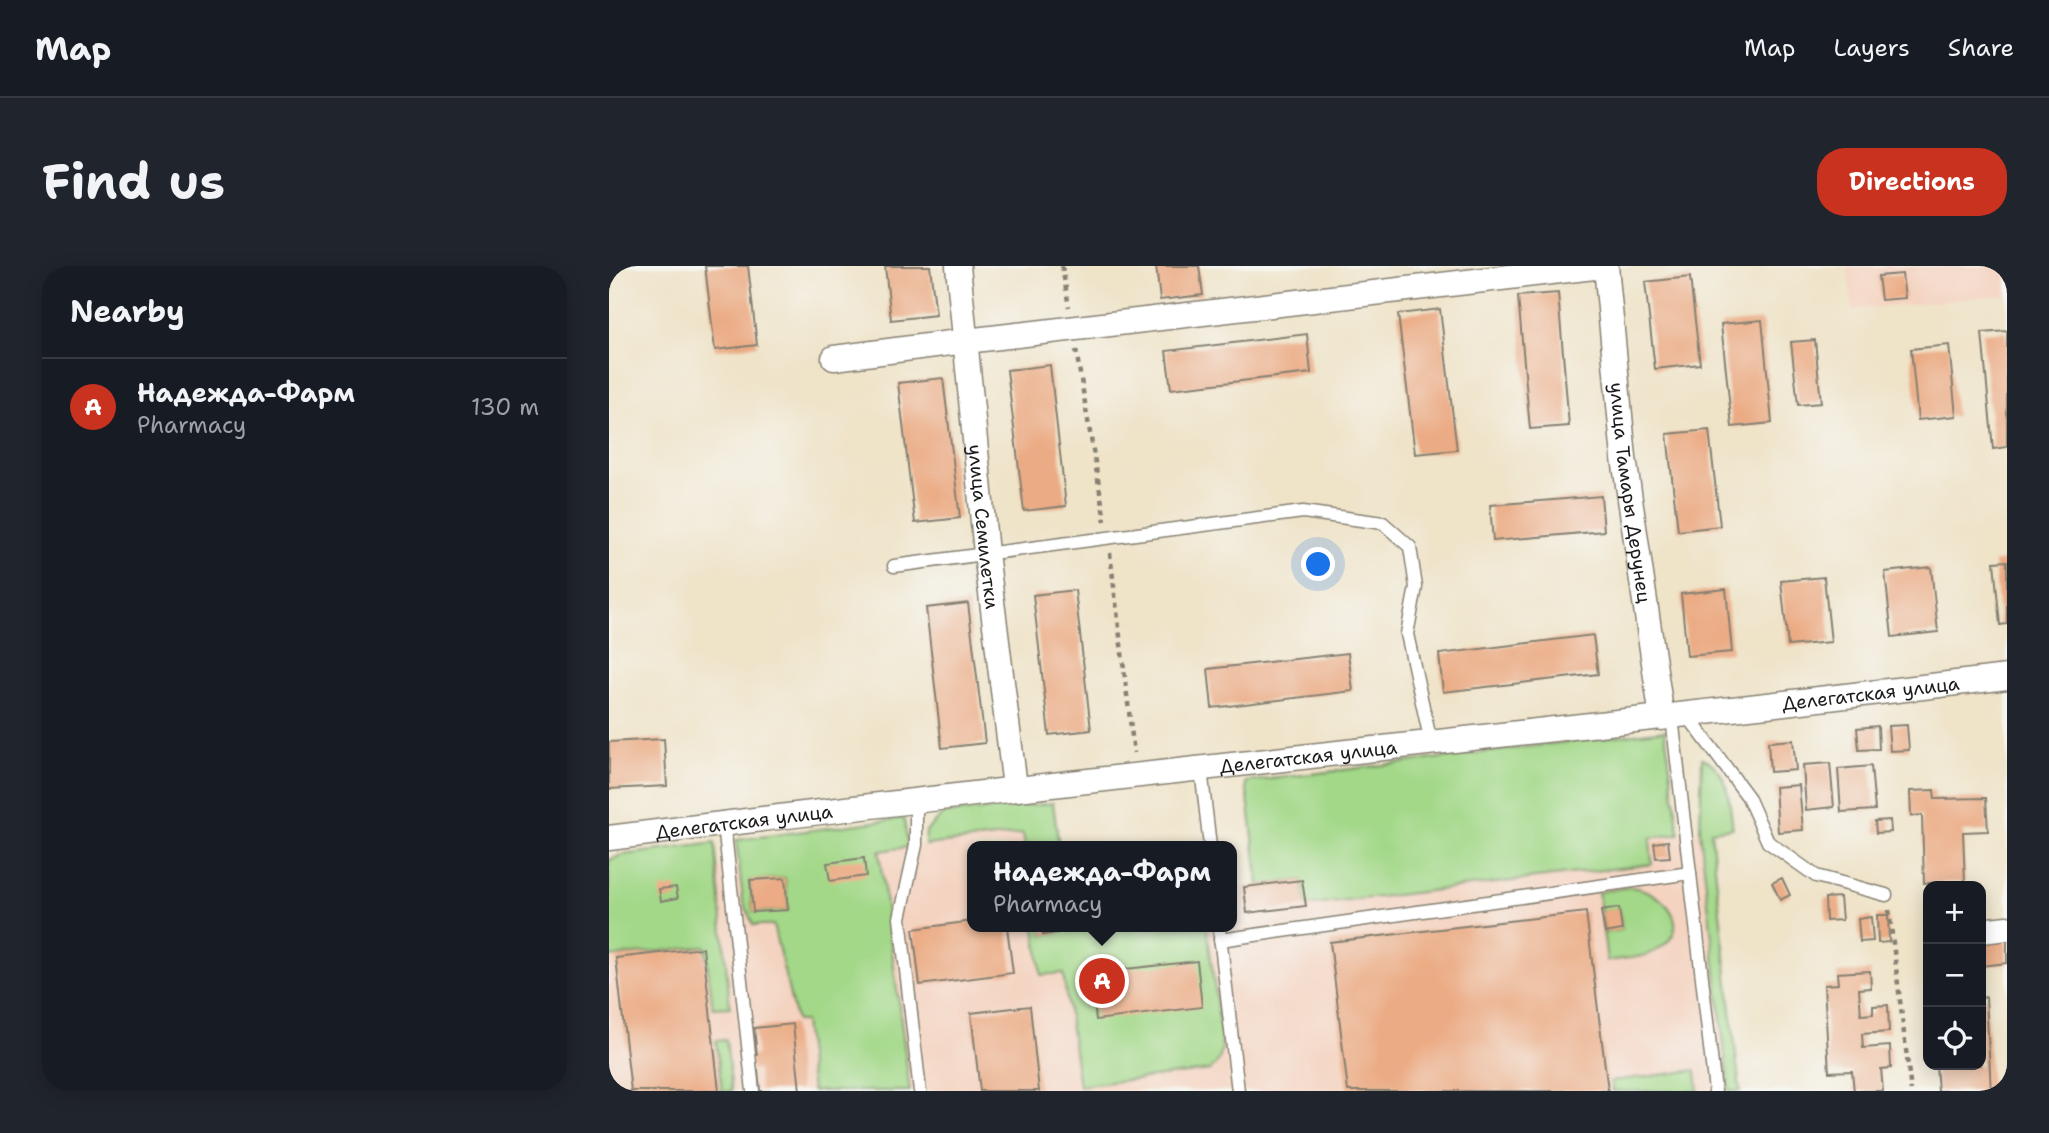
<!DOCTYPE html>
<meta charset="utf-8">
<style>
body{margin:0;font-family:"Shantell Sans",sans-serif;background:#20242c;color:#f1f3f6}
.controls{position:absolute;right:21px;bottom:21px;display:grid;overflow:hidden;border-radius:14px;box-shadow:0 4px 18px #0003}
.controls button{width:63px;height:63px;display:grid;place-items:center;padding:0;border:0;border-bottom:2px solid #363941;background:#171b24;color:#f1f3f6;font:35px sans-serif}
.you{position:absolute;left:710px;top:299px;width:24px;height:24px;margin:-18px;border:5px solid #fff;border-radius:50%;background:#1a73e8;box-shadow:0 0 0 10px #1a73e833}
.badge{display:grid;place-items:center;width:46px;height:46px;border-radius:50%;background:#c8321e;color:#fff;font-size:23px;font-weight:700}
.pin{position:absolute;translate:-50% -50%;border:4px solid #fff;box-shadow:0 2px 7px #0006}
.popup{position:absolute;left:358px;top:575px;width:270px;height:91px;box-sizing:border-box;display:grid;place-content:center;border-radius:14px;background:#171b24;filter:drop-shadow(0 2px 5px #0005);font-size:23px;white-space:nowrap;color:#9ea1a6}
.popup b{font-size:26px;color:#f1f3f6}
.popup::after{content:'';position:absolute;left:50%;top:100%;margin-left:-14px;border:14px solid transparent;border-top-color:#171b24}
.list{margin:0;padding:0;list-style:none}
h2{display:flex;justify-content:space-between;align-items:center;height:91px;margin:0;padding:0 28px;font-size:30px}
h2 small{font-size:23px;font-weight:400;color:#9ea1a6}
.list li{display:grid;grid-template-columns:46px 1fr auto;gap:21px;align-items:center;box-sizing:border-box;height:98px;padding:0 28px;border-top:2px solid #363941}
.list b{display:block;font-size:26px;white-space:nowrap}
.list p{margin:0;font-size:23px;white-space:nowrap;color:#9ea1a6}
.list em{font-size:23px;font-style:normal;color:#9ea1a6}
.icon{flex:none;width:38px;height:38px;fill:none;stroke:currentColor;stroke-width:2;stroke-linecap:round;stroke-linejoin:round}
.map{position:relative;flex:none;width:1398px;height:825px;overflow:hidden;border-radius:28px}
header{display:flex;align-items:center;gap:42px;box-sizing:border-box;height:98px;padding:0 35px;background:#171b24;border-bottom:2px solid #363941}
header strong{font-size:33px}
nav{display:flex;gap:38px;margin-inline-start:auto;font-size:24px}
.intro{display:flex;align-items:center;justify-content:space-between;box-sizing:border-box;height:168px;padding:0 42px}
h1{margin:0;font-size:49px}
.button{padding:18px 32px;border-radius:28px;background:#c8321e;color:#fff;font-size:24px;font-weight:700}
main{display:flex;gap:42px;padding:0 42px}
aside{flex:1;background:#171b24;border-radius:28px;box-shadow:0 4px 18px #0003}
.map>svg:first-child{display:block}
.built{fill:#f4d3c0}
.green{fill:#a3d888;stroke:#607a52;stroke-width:2;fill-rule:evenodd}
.building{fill:#ebab84}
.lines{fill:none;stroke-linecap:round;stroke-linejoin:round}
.service-casing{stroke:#868072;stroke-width:15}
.minor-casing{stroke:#868072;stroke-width:27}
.path{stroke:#868072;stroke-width:4.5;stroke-dasharray:5 5;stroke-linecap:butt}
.service{stroke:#fff;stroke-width:12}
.minor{stroke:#fff;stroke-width:24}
.labels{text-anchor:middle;stroke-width:6;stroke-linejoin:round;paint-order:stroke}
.street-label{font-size:19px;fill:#1c1c1c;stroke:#f6f6f2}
</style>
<header>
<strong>Map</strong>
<nav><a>Map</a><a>Layers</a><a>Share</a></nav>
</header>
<div class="intro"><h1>Find us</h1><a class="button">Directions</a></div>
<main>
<aside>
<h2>Nearby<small></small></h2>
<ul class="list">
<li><span class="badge">A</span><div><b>Надежда-Фарм</b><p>Pharmacy</p></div><em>130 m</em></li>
</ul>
</aside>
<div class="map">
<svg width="1398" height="825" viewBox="0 0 1398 825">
<rect width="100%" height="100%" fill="#f6f6f2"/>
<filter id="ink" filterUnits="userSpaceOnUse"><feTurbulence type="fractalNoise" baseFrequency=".0143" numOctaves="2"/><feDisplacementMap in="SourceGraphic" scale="14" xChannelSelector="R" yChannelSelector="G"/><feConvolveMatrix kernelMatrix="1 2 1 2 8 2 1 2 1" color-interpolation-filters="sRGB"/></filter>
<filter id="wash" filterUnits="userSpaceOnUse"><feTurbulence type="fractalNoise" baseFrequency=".00686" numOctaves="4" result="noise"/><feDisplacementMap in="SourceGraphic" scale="28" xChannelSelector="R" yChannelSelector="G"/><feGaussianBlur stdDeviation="1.57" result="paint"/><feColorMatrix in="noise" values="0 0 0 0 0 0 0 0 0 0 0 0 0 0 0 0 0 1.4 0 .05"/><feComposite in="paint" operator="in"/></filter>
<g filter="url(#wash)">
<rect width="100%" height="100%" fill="#efe3c8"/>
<!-- built -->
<g class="built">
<path d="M1238 0H1398V29L1243 44Z"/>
<path d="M1091 565H1102L1131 825H0V622L10 614 414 568 416 580H364V661H622L623 623Z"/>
</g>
<!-- green -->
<g class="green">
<path d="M1056 464 1070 568 1041 572 1043 598 697 640 693 614 650 619 637 516Z"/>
<path d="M1093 492C1121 503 1120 537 1124 562L1102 565 1131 825H1120L1091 565Z"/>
<path d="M444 537 450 580H416L414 568 316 579 317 565 334 548Z"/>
<path d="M295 552 299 581 270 585 301 825H203L195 755H187L164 659H144L134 634 127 574ZM176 612 179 644 144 646 141 615Z"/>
<path d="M106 577 121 741 104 742 96 680 0 691V594L13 589Z"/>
<path d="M1021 621C1052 623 1087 659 1051 682 1036 693 1016 692 998 695L989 626ZM1010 643 1013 664 996 667 992 646Z"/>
<path d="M426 661H433L434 669 448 667V661H598L613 780C612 792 609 797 601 804L470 820 454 707 432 709Z"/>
<path d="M117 774 123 825H113L107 775Z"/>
<path d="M1087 804 1089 825H1004L1002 815Z"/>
</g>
<g id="blocks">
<!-- building -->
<g class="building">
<path d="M96 0H139L148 79 106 84Z"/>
<path d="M276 0H321L327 49 282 54Z"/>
<path d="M547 0H590L594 29 551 34Z"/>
<path d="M1293 8 1296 32 1272 34 1269 10Z"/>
<path d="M1081 11 1091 98 1046 103 1036 16Z"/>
<path d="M949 27 960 160 921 163 909 30Z"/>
<path d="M831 43 848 184 806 188 789 48Z"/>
<path d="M1153 54 1163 157 1123 161 1112 58Z"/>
<path d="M1398 65V181L1384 183 1373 67Z"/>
<path d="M698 68 702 107 562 123 557 85Z"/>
<path d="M1206 74 1212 137 1189 139 1182 76Z"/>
<path d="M1340 79 1347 150 1309 154 1302 83Z"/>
<path d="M441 99 457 240 415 245 398 104Z"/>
<path d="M334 112 351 252 306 257 289 117Z"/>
<path d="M1100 164 1111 260 1069 265 1058 168Z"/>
<path d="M992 230 995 265 884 275 881 239Z"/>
<path d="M1398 295V358L1391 359 1385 296Z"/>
<path d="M1322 301 1329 366 1283 371 1276 306Z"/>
<path d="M1215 311 1222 376 1179 380 1172 315Z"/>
<path d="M1117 323 1123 386 1078 390 1072 328Z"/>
<path d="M466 324 482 464 440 469 424 329Z"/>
<path d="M359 337 376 477 333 482 317 342Z"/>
<path d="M984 369 989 408 834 426 830 388Z"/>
<path d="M739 387 744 425 603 442 599 403Z"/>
<path d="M1298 459 1300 484 1281 485 1279 460Z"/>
<path d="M1269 460 1270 483 1250 484 1248 462Z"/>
<path d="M55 473 58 520 0 523V476Z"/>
<path d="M1184 474 1187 504 1161 506 1159 476Z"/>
<path d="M1221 497 1225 541 1197 544 1194 499Z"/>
<path d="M1262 500 1266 544 1232 546 1229 503Z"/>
<path d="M1190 519 1194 564 1169 566 1166 521Z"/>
<path d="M1325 524 1326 533 1377 532 1379 565 1354 566 1356 616 1315 617 1313 549 1302 550 1301 525Z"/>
<path d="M1281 554 1282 566 1267 567 1266 555Z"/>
<path d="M1059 575 1061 591 1047 592 1045 577Z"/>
<path d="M255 592 257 610 221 615 218 597Z"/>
<path d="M176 612 179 644 144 646 141 614Z"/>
<path d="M1173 612 1181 629 1171 634 1163 617Z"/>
<path d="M693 614 697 640 638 647 635 621Z"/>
<path d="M67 621 69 632 52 635 50 623Z"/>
<path d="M1231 631 1233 654 1217 655 1216 632Z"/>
<path d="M1010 642 1013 664 996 667 992 645Z"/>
<path d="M977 646 999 825H739L721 676Z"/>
<path d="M1268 649H1279L1280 676 1269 677Z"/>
<path d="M1262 651 1264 675 1251 676 1249 653Z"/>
<path d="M364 655V661H398L404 707 311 719 304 663Z"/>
<path d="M433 661H448V667L434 669Z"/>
<path d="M1398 672V697L1372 700V675Z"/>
<path d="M94 682 110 825H22L7 692Z"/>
<path d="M588 695 593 741 487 754 481 707Z"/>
<path d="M1261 705 1262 722 1250 723 1252 749 1264 748V740L1279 739 1280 766 1253 768 1254 782 1281 780 1282 802 1272 803 1274 825H1245L1243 805 1220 806 1215 719 1229 718 1228 707Z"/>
<path d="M1377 731 1382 825H1329L1327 799H1372V732Z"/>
<path d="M421 740 430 825H371L362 747Z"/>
<path d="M184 758 191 825H151L149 804H143L141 790 148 789 145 762Z"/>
</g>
</g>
</g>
<g filter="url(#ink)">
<use href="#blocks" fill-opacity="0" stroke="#868072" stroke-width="2"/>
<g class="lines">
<!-- service casing -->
<g class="service-casing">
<g id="service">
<path d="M285 300 694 246 774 257 801 281 807 321 798 368 822 477"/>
<path d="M1078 449 1139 531 1159 576 1207 610 1277 629"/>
<path d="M1063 451 1106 825"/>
<path d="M592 503 601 580"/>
<path d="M307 534V579L291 652 311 825"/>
<path d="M115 558 144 825"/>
<path d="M610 661 629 825"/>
<path d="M611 674 1081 607"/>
</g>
</g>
<!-- minor casing -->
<g class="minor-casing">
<g id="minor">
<path id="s1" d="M349 0 377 287 406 521"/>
<path id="s2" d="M997 0 1015 192 1053 452"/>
<path d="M225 92 357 75 994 0"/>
<path id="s3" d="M0 572C465 513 932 467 1398 411"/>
<path d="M1372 665 1398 662"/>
</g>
</g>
<!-- path -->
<g class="path">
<path d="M453 0 460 41"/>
<path d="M467 84 496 255"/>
<path d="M501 287 525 487"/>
<path d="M1280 644 1302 825"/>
</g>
<!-- service -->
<use href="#service" class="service"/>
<!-- minor -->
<use href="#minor" class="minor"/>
</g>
</g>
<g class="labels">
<!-- street labels -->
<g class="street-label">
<text dy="7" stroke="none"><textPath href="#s2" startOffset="228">улица Тамары Дерунец</textPath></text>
<text dy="7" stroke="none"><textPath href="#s1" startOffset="262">улица Семилетки</textPath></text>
<text dy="7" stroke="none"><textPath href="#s3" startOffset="1270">Делегатская улица</textPath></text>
<text dy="7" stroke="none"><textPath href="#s3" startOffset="704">Делегатская улица</textPath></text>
<text dy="7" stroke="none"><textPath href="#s3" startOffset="136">Делегатская улица</textPath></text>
</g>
</g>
</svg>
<div class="controls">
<button>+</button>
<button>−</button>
<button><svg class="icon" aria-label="locate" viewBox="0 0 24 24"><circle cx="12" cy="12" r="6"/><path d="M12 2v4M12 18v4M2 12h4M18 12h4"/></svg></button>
</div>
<div class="you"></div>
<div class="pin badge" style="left:493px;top:715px">A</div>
<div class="popup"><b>Надежда-Фарм</b>Pharmacy</div>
</div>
</main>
